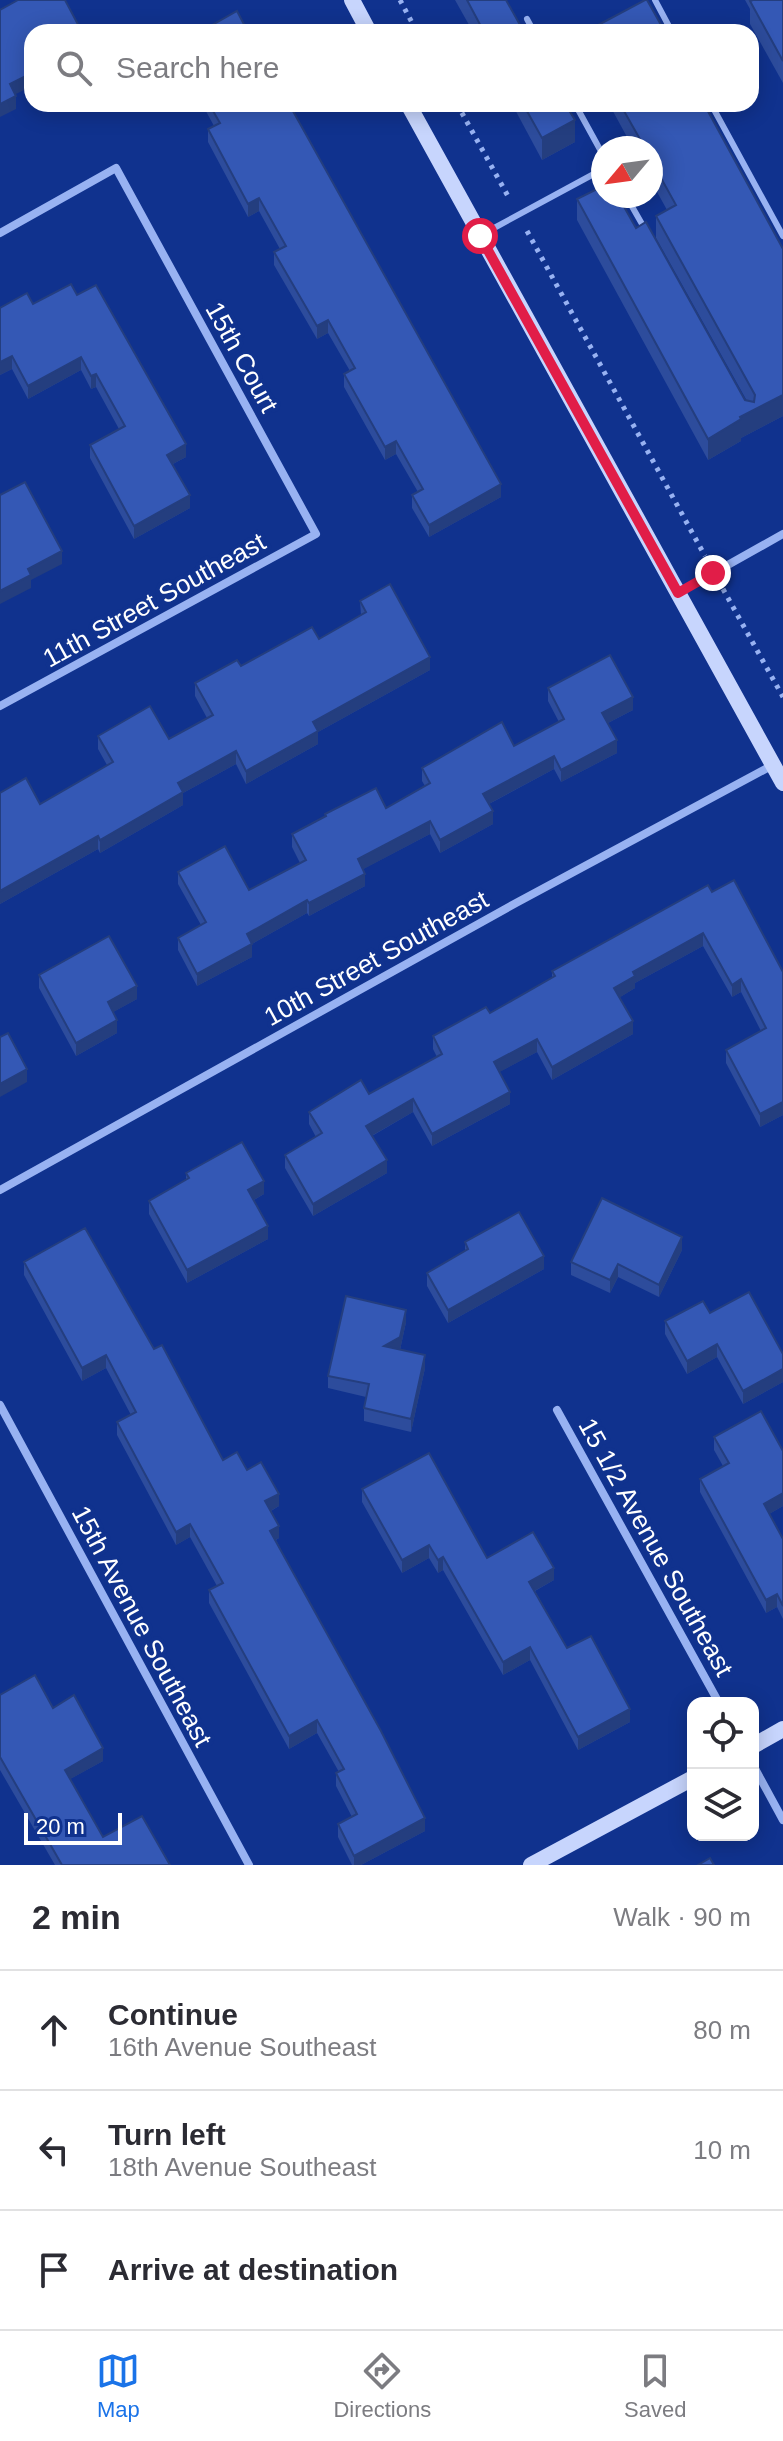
<!DOCTYPE html>
<meta charset="utf-8">
<style>
body{margin:0;font-family:Arial,sans-serif;background:#f7f7f7;color:#2b2b33}
.controls{position:absolute;right:24px;bottom:24px;display:grid;overflow:hidden;border-radius:16px;box-shadow:0 4px 20px #0003}
.controls button{width:72px;height:72px;display:grid;place-items:center;padding:0;border:0;border-bottom:2px solid #e1e1e2;background:#fff;color:#2b2b33;font:40px sans-serif}
.compass{position:absolute;left:591px;top:136px;width:72px;height:72px;border-radius:50%;background:#fff;box-shadow:0 4px 20px #0003;rotate:241deg}
.scale{position:absolute;left:24px;bottom:20px;width:98px;box-sizing:border-box;padding-left:8px;border:4px solid #fff;border-top:0;font-size:22px;line-height:28px;white-space:nowrap;color:#fff;-webkit-text-stroke:6px #10328e;paint-order:stroke}
.stop{position:absolute;width:24px;height:24px;margin:-18px;border:6px solid #e11d48;border-radius:50%;background:#fff}
.stop.end{background:#e11d48;border-color:#fff;box-shadow:0 2px 8px #0008}
.list{margin:0;padding:0;list-style:none}
h2{display:flex;justify-content:space-between;align-items:center;height:104px;margin:0;padding:0 32px;font-size:34px}
h2 small{font-size:26px;font-weight:400;color:#7c7c81}
.list li{display:grid;grid-template-columns:52px 1fr auto;gap:24px;align-items:center;box-sizing:border-box;height:120px;padding:0 32px;border-top:2px solid #e1e1e2}
.list b{display:block;font-size:30px;white-space:nowrap}
.list p{margin:0;font-size:26px;white-space:nowrap;color:#7c7c81}
.list em{font-size:26px;font-style:normal;color:#7c7c81}
.icon{flex:none;width:44px;height:44px;fill:none;stroke:currentColor;stroke-width:2;stroke-linecap:round;stroke-linejoin:round}
.map{position:relative;flex:none;width:783px;height:1865px;overflow:hidden}
.search{position:absolute;background:#fff;box-shadow:0 4px 20px #0003;left:24px;right:24px;top:24px;height:88px;display:flex;align-items:center;gap:20px;box-sizing:border-box;padding:0 28px;border-radius:24px;color:#7c7c81;font-size:30px}
.sheet{height:464px;background:#fff}
nav{display:flex;justify-content:space-around;align-items:center;box-sizing:border-box;height:112px;border-top:2px solid #e1e1e2;background:#fff;font-size:22px;color:#7c7c81}
nav a{display:grid;justify-items:center;gap:4px}
nav .on{color:#1a73e8}
.map>svg:first-child{display:block}
.lines{fill:none;stroke-linecap:round;stroke-linejoin:round}
.path{stroke:#98b2f2;stroke-width:5;stroke-dasharray:4 6;stroke-linecap:butt}
.lane{stroke:#98b2f2;stroke-width:6}
.street{stroke:#98b2f2;stroke-width:8}
.secondary{stroke:#c7d5fd;stroke-width:16}
.wall{fill:#2d4c9c}
.shaded-wall{fill:#243e7f}
.building{fill:#3458b5;stroke:#243e7f;stroke-width:2}
.route{stroke:#e11d48;stroke-width:10}
.labels{text-anchor:middle;stroke-width:8;stroke-linejoin:round;paint-order:stroke}
.street-label{font-size:26px;fill:#fff;stroke:#10328e}
</style>
<div class="map">
<svg width="783" height="1865" viewBox="0 0 783 1865">
<rect width="100%" height="100%" fill="#10328e"/>
<g class="lines">
<!-- path -->
<g class="path">
<path d="M400 0 417 32"/>
<path d="M457 104 509 198"/>
<path d="M527 231 705 556"/>
<path d="M723 589 783 697"/>
</g>
<!-- lane -->
<g class="lane">
<path d="M655 0 672 32"/>
<path d="M527 19 534 32"/>
<path d="M575 104 603 155"/>
<path d="M711 104 783 236"/>
<path d="M626 196 646 231"/>
<path d="M483 234 603 169"/>
</g>
<!-- street -->
<g class="street">
<path d="M0 233 116 168 316 534 0 706"/>
<path d="M678 593 783 534"/>
<path d="M0 1190 516 903 773 765"/>
<path d="M0 1405 249 1865"/>
<path d="M557 1410 719 1703"/>
<path d="M753 1765 783 1820"/>
</g>
<!-- secondary -->
<g class="secondary">
<path d="M352 0 369 32"/>
<path d="M408 104 783 783"/>
<path d="M753 1746 783 1729"/>
<path d="M531 1865 693 1778"/>
</g>
</g>
<!-- wall -->
<g class="wall">
<path d="M455 0H506L524 32H473Z"/>
<path d="M745 0H783V83L750 24V9Z"/>
<path d="M202 104H289L501 497 429 537 412 508V495L418 492 396 454 385 460 344 387V374L350 371 328 333 317 339 274 265V252L280 249 259 211 248 217 208 142V129L214 126Z"/>
<path d="M512 104H565L575 142 542 160Z"/>
<path d="M609 104H704L783 249V416L741 438V441L708 460 577 220V199L636 228 745 400 747 401 656 238V216L667 210 651 181V148H633Z"/>
<path d="M77 295 186 457 173 464 190 508 134 539 90 458V445L119 429 96 387 91 389 81 370 28 399 12 369 0 375V308L33 304Z"/>
<path d="M360 601 430 670 318 732V744L246 784 236 764 183 793V805L100 853 98 849 0 904V793L40 804 107 765 98 749V736L169 739 207 718 195 696V683L319 639 361 615Z"/>
<path d="M548 688 633 710 608 723 617 753 561 782 554 769 489 804 493 824 440 853 430 834 363 869 365 886 309 916 307 913 252 944V957L197 986 178 950V938L201 925 178 884V872L249 890 300 863 292 847V834L325 817V814L386 808 425 786 422 781V768L514 746 559 722 548 701Z"/>
<path d="M712 892 783 972V1115L760 1127 726 1063V1050L761 1031 741 992 732 997 703 946 635 983V988L620 997 633 1034 552 1080 537 1052 499 1072 510 1104 432 1146 413 1112 372 1136 387 1173 313 1216 285 1168V1155L316 1137 309 1124V1112L369 1094 437 1057 433 1049V1036L490 1013 552 978V971Z"/>
<path d="M39 975 137 999 113 1012 117 1033 76 1056 39 988Z"/>
<path d="M186 1173 264 1194 254 1200 268 1239 187 1283 149 1214V1201L186 1180Z"/>
<path d="M465 1242 544 1269 448 1323 427 1286V1273L465 1251Z"/>
<path d="M682 1250 659 1297 618 1277 610 1293 571 1275V1262Z"/>
<path d="M24 1262 154 1349 223 1460 247 1470 279 1506 271 1511 279 1538 276 1540 425 1831 361 1865H352L338 1837V1824L352 1817 336 1786V1773L339 1772 317 1733 289 1749 209 1603V1590L217 1586 190 1537 176 1545 117 1435V1422L131 1415 106 1368 82 1381 24 1275Z"/>
<path d="M710 1313 783 1354V1382L743 1404 717 1357 687 1374 665 1334V1321Z"/>
<path d="M406 1322 400 1350 425 1368 411 1432 364 1421V1408L366 1397 328 1388V1376Z"/>
<path d="M714 1437 783 1506 769 1514 783 1539V1619L777 1607 766 1613 700 1492V1479L723 1466 714 1450Z"/>
<path d="M362 1489 487 1558 554 1580 535 1591 567 1648 630 1722 578 1750 530 1660 503 1675 443 1570 438 1573 429 1558 402 1573 362 1502Z"/>
<path d="M0 1695 53 1708 103 1761 70 1779 103 1837 170 1865H55L0 1770Z"/>
</g>
<!-- shaded-wall -->
<g class="shaded-wall">
<path d="M32 73V86L10 97V84Z"/>
<path d="M16 96V109L0 117V104Z"/>
<path d="M575 120V142L542 160V138Z"/>
<path d="M259 198V211L248 217V204Z"/>
<path d="M328 320V333L317 339V326Z"/>
<path d="M12 356V369L0 375V362Z"/>
<path d="M81 357V370L28 399V386Z"/>
<path d="M96 374V387L91 389V376Z"/>
<path d="M783 395V416L741 438V441L708 460V439L740 417Z"/>
<path d="M396 441V454L385 460V447Z"/>
<path d="M186 444V457L167 467V455Z"/>
<path d="M501 484V497L429 537V525Z"/>
<path d="M190 495V508L134 539V526Z"/>
<path d="M62 551V564L31 580V588L0 604V591L28 569Z"/>
<path d="M430 657V670L318 732V744L246 784V771L313 722Z"/>
<path d="M633 697V710L602 726V713Z"/>
<path d="M617 740V753L561 782V770Z"/>
<path d="M236 751V764L183 793V805L100 853V840L178 783Z"/>
<path d="M554 756V769L483 807V794Z"/>
<path d="M493 811V824L440 853V840Z"/>
<path d="M430 821V834L358 872V859Z"/>
<path d="M98 836V849L0 904V891Z"/>
<path d="M365 874V886L309 916V903Z"/>
<path d="M307 900V913L252 944V957L197 986V974L247 934Z"/>
<path d="M703 933V946L635 983V988L614 1001V988L633 972Z"/>
<path d="M741 979V992L732 997V985Z"/>
<path d="M137 986V999L108 1015V1002Z"/>
<path d="M117 1020V1033L76 1056V1043Z"/>
<path d="M633 1021V1034L552 1080V1067Z"/>
<path d="M537 1039V1052L494 1075V1062Z"/>
<path d="M27 1069V1082L0 1097V1084Z"/>
<path d="M510 1092V1104L432 1146V1134Z"/>
<path d="M413 1099V1112L366 1139V1126Z"/>
<path d="M783 1102V1115L760 1127V1114Z"/>
<path d="M387 1160V1173L313 1216V1204Z"/>
<path d="M264 1181V1194L248 1203V1190Z"/>
<path d="M268 1226V1239L187 1283V1270Z"/>
<path d="M682 1237V1250L659 1297V1285Z"/>
<path d="M544 1256V1269L448 1323V1310Z"/>
<path d="M618 1264V1277L610 1293V1280Z"/>
<path d="M406 1310V1322L400 1350 384 1346Z"/>
<path d="M717 1344V1357L687 1374V1361Z"/>
<path d="M106 1355V1368L82 1381V1368Z"/>
<path d="M425 1355V1368L411 1432V1419Z"/>
<path d="M783 1369V1382L743 1404V1391Z"/>
<path d="M783 1493V1506L764 1517V1504Z"/>
<path d="M279 1494V1506L265 1514V1501Z"/>
<path d="M190 1524V1537L176 1545V1532Z"/>
<path d="M279 1526V1538L270 1543V1531Z"/>
<path d="M429 1545V1558L402 1573V1560Z"/>
<path d="M443 1557V1570L438 1573V1560Z"/>
<path d="M554 1568V1580L529 1594V1582Z"/>
<path d="M777 1594V1607L766 1613V1600Z"/>
<path d="M530 1647V1660L503 1675V1662Z"/>
<path d="M630 1709V1722L578 1750V1737Z"/>
<path d="M317 1720V1733L289 1749V1736Z"/>
<path d="M103 1748V1761L65 1782V1770Z"/>
<path d="M425 1818V1831L361 1865H354V1856Z"/>
</g>
<!-- building -->
<g class="building">
<path d="M18 0H65L82 32H32V73L10 84 16 96 0 104V10Z"/>
<path d="M467 0H506L524 32H484Z"/>
<path d="M645 0H647L665 32H585Z"/>
<path d="M753 0H783V61L750 1Z"/>
<path d="M237 11 248 32H200Z"/>
<path d="M209 104H289L501 484 429 525 412 495 423 489 396 441 385 447 344 374 355 368 328 320 317 326 274 252 286 246 259 198 248 204 208 129 220 123Z"/>
<path d="M523 104H565L575 120 542 138Z"/>
<path d="M620 104H704L783 249V395L740 417 741 419 708 439 577 199 603 186V196H618L636 228 646 222 745 400 754 402 755 395 656 216 676 205 651 160V148H645Z"/>
<path d="M71 284 77 295 96 285 186 444 167 455 190 495 134 526 90 445 125 426 96 374 91 376 81 357 28 386 12 356 0 362V308L27 293 33 304Z"/>
<path d="M25 482 62 551 28 569 31 575 0 591V495Z"/>
<path d="M390 584 430 657 313 722 318 731 246 771 236 751 178 783 183 792 100 840 98 836 0 891V793L26 778 40 804 113 762 98 736 150 706 169 739 213 715 195 683 237 660 241 666 312 627 319 639 366 612 360 601Z"/>
<path d="M610 655 633 697 602 713 617 740 561 770 554 756 483 794 493 811 440 840 430 821 358 859 365 874 309 903 307 900 247 934 252 944 197 974 178 938 206 922 178 872 225 846 249 890 306 860 292 834 326 816 325 814 376 788 386 808 430 783 422 768 502 722 514 746 564 719 548 688Z"/>
<path d="M734 880 783 972V1102L760 1114 726 1050 766 1028 741 979 732 985 703 933 633 972 635 976 614 988 633 1021 552 1067 537 1039 494 1062 510 1092 432 1134 413 1099 366 1126 387 1160 313 1204 285 1155 322 1133 309 1112 361 1080 369 1094 442 1054 433 1036 486 1007 490 1013 555 976 552 971 708 885 712 892Z"/>
<path d="M109 936 137 986 108 1002 117 1020 76 1043 39 975Z"/>
<path d="M8 1033 27 1069 0 1084V1037Z"/>
<path d="M242 1142 264 1181 248 1190 268 1226 187 1270 149 1201 189 1178 186 1173Z"/>
<path d="M602 1198 682 1237 659 1285 618 1264 610 1280 571 1262Z"/>
<path d="M519 1212 544 1256 448 1310 427 1273 468 1249 465 1242Z"/>
<path d="M85 1228 154 1349 162 1345 223 1460 237 1452 247 1470 261 1462 279 1494 265 1501 279 1526 270 1531 381 1731 425 1818 354 1856 338 1824 357 1814 336 1773 344 1769 317 1720 289 1736 209 1590 223 1583 190 1524 176 1532 117 1422 136 1412 106 1355 82 1368 24 1262Z"/>
<path d="M749 1292 783 1354V1369L743 1391 717 1344 687 1361 665 1321 703 1301 710 1313Z"/>
<path d="M346 1296 406 1310 400 1337 384 1346 425 1355 411 1419 364 1408 369 1384 328 1376Z"/>
<path d="M761 1411 783 1451V1493L764 1504 783 1539V1606L777 1594 766 1600 700 1479 729 1463 714 1437Z"/>
<path d="M429 1453 487 1558 533 1532 554 1568 529 1582 567 1648 591 1636 630 1709 578 1737 530 1647 503 1662 443 1557 438 1560 429 1545 402 1560 362 1489Z"/>
<path d="M35 1675 53 1708 74 1695 103 1748 65 1770 103 1837 142 1816 170 1865H62L0 1757V1695Z"/>
<path d="M710 1858 714 1865H698Z"/>
</g>
<g class="lines">
<!-- route -->
<path class="route" d="M480 236 678 593 713 573"/>
</g>
<g class="labels">
<!-- street labels -->
<g class="street-label">
<text transform="translate(242 357) rotate(61)" y="9">15th Court</text>
<text transform="translate(154 600) rotate(-29)" y="9">11th Street Southeast</text>
<text transform="translate(376 958) rotate(-29)" y="9">10th Street Southeast</text>
<text transform="translate(656 1547) rotate(61)" y="9">15 1/2 Avenue Southeast</text>
<text transform="translate(142 1626) rotate(62)" y="9">15th Avenue Southeast</text>
</g>
</g>
</svg>
<div class="controls">
<button><svg class="icon" aria-label="locate" viewBox="0 0 24 24"><circle cx="12" cy="12" r="6"/><path d="M12 2v4M12 18v4M2 12h4M18 12h4"/></svg></button>
<button><svg class="icon" aria-label="layers" viewBox="0 0 24 24"><path d="M12 4l9 5-9 5-9-5zM3 14l9 5 9-5"/></svg></button>
</div>
<svg class="compass" viewBox="-18 -18 36 36"><path d="M0-13l5 13h-10z" fill="#e53935"/><path d="M0 13l5-13h-10z" fill="#7c7c81"/></svg>
<div class="scale">20 m</div>
<div class="stop" style="left:480px;top:236px"></div>
<div class="stop end" style="left:713px;top:573px"></div>
<div class="search"><svg class="icon" aria-label="search" viewBox="0 0 24 24"><circle cx="10" cy="10" r="6"/><path d="M15 15l6 6"/></svg>Search here</div>
</div>
<section class="sheet">
<h2>2 min<small>Walk · 90 m</small></h2>
<ul class="list">
<li><svg class="icon" aria-label="ahead" viewBox="0 0 24 24"><path d="M12 20V5M6 11l6-6 6 6"/></svg><div><b>Continue</b><p>16th Avenue Southeast</p></div><em>80 m</em></li>
<li><svg class="icon" aria-label="left" viewBox="0 0 24 24"><path d="M17 20v-9H6M10 6l-5 5 5 5"/></svg><div><b>Turn left</b><p>18th Avenue Southeast</p></div><em>10 m</em></li>
<li><svg class="icon" aria-label="arrive" viewBox="0 0 24 24"><path d="M6 21V4h12l-3 4 3 4H6"/></svg><div><b>Arrive at destination</b></div></li>
</ul>
</section>
<nav>
<a class="on"><svg class="icon" aria-label="map" viewBox="0 0 24 24"><path d="M3 6l6-2 6 2 6-2v14l-6 2-6-2-6 2zM9 4v14M15 6v14"/></svg>Map</a>
<a><svg class="icon" aria-label="directions" viewBox="0 0 24 24"><path d="M12 3l9 9-9 9-9-9zM9 14v-3h6M13 9l2 2-2 2"/></svg>Directions</a>
<a><svg class="icon" aria-label="saved" viewBox="0 0 24 24"><path d="M7 4h10v16l-5-4-5 4z"/></svg>Saved</a>
</nav>
